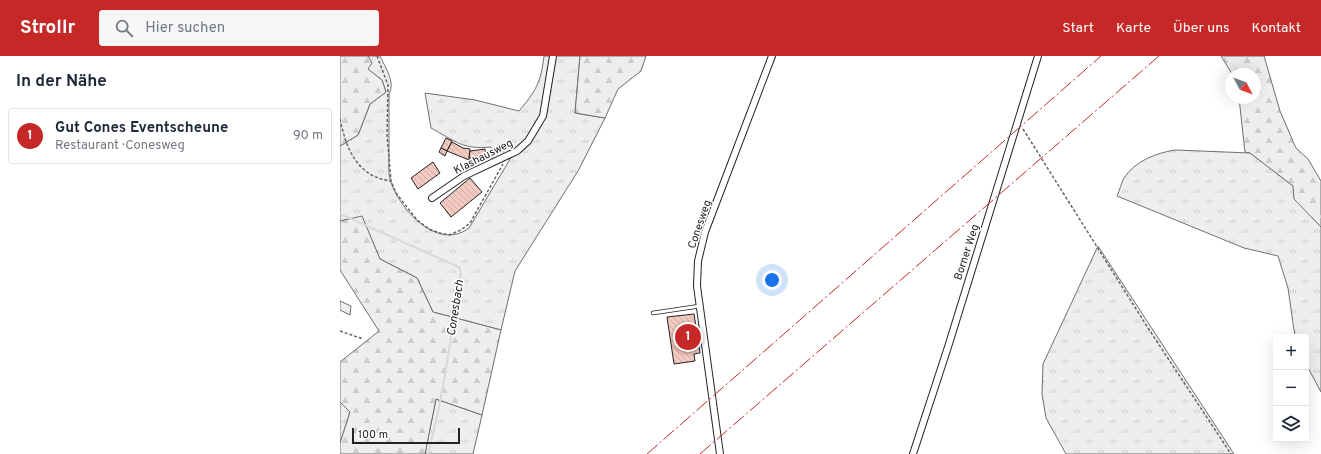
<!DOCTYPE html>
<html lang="de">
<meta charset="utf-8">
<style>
body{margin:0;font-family:Overpass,sans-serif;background:#f6f6f7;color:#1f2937}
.controls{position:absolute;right:12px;bottom:12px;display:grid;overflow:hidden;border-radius:4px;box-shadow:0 4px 16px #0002}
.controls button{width:36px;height:36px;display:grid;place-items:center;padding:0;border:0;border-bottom:1px solid #e0e1e3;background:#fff;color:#1f2937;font:20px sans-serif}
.compass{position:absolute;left:885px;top:12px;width:36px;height:36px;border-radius:50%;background:#fff;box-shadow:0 4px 16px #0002;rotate:131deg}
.scale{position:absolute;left:12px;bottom:10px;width:108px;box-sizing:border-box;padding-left:4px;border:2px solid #222;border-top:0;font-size:11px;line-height:14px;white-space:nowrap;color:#222;-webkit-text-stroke:3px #fff;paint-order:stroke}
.you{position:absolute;left:432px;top:224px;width:14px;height:14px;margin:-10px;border:3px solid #fff;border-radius:50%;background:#1a73e8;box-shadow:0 0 0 6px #1a73e833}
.badge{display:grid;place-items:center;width:26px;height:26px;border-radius:50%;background:#c62828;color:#fff;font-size:13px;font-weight:700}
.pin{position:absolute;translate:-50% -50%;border:2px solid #fff;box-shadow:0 1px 4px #0006}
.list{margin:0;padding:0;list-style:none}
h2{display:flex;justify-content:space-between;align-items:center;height:52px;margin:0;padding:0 16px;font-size:17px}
h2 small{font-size:13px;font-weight:400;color:#747a83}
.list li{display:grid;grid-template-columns:26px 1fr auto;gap:12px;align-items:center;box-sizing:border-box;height:56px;margin:0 8px 8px;padding:0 8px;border:1px solid #e0e1e3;border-radius:4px}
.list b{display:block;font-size:15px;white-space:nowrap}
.list p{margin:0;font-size:13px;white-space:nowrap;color:#747a83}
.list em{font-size:13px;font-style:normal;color:#747a83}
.icon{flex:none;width:22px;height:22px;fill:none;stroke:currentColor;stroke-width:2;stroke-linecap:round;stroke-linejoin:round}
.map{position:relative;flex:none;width:981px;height:398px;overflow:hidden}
header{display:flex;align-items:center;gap:24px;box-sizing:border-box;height:56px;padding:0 20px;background:#c62828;color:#fff}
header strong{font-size:19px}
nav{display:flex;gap:22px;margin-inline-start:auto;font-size:14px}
.search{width:280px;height:36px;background:#f6f6f7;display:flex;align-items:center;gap:10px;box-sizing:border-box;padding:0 14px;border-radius:4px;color:#747a83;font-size:15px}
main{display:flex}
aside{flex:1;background:#fff}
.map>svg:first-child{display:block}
.grass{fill:url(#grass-tufts);stroke:#6f6f6f}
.forest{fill:url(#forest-firs);stroke:#6f6f6f}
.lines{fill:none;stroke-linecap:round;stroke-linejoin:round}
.stream{stroke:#d9d9d9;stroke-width:2}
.building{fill:url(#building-back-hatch);stroke:#222}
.lane-casing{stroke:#222;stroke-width:4.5}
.street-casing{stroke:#222;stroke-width:8}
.path{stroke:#646464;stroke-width:1.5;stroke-dasharray:3 2;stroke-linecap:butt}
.lane{stroke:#fff;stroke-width:3}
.street{stroke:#fff;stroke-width:6}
.power{stroke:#c62828;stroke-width:1;stroke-dasharray:14 3 2 3;stroke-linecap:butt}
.labels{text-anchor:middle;stroke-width:3;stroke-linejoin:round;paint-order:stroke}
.street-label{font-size:11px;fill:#222;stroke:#fff}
.water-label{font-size:12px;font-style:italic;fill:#222;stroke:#fff}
</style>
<header>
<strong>Strollr</strong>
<div class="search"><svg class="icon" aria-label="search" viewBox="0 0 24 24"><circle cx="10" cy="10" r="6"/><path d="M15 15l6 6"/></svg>Hier suchen</div>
<nav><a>Start</a><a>Karte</a><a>Über uns</a><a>Kontakt</a></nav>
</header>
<main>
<aside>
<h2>In der Nähe<small></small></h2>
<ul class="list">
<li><span class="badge">1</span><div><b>Gut Cones Eventscheune</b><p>Restaurant · Conesweg</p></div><em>90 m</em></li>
</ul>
</aside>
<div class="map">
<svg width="981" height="398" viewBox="0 0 981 398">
<defs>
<pattern id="grass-tufts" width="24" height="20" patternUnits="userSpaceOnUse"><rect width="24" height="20" fill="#eee"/><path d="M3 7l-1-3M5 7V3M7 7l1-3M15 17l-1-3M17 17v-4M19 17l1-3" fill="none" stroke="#ccc"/></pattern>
<pattern id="forest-firs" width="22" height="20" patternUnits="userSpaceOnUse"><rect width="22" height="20" fill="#eee"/><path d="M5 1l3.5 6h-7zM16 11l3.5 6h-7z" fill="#ccc"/></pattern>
<pattern id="building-back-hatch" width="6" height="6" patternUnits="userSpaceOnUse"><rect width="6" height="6" fill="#f3c9c0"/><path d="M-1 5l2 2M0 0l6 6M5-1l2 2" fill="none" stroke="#d0aca5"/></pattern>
</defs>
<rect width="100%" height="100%" fill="#fff"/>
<!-- grass -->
<g class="grass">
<path d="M28 0H40C44 9 56 27 49 37 49 57 49 78 49 99 49 106 48 116 50 123 58 152 97 196 129 172L173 98 197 74 214 0H240L235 57 265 62 238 115 175 215 161 274 93 256 77 222 40 203 22 161 0 165V90L18 79 30 48 46 36 42 24 27 13Z"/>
<path d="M204 0H212L201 60 195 73 176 94 152 103 151 91C123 94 115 85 91 72L85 37 135 44 179 55C196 35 201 26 204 0Z"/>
<path d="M835 94 910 97 953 130 971 160 981 171V336L966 308V281H955L948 232 938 200 904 192 777 140C780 134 781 127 784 122 795 105 816 97 835 94Z"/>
<path d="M758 190 894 398H726L706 362 702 338 703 308Z"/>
<path d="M0 245 11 250 10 259 0 254Z"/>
<path d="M96 343 142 359 133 398H85Z"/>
<path d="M0 346 10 356 0 387Z"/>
</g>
<!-- forest -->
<g class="forest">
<path d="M0 0H28L32 7 28 13 42 24 46 36 30 48 18 79 0 90Z"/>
<path d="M240 0H306L301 15 278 33 265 62 235 57Z"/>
<path d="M881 0H924L940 55 956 92 968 103 981 125V171L954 143 953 130 910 97 905 96 899 42H915V18H892Z"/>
<path d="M22 160 40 203 77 222 93 256 161 274 142 359 96 343 85 398H0V387L10 356 0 346V306L39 275 0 214V165Z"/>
</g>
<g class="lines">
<!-- stream -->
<g class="stream">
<path d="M0 158 119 211 121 217C111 277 104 339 88 398"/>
<path d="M980 160 981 161"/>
</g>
</g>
<!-- building -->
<g class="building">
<path d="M106 82 112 85 107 95 101 92Z"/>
<path d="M112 86 123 92 130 93 129 104 107 95Z"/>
<path d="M101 92 107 95 105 100 99 96Z"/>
<path d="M145 93 146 100 129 102 130 95Z"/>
<path d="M93 106 100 117 78 133 71 122Z"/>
<path d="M130 122 142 136 111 161 100 147Z"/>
<path d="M354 258 360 297 354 298 355 305 334 308 327 261Z"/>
</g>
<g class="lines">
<!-- lane casing -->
<g class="lane-casing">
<path id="lane" d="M313 257 360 250"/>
</g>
<!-- street casing -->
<g class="street-casing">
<g id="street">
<path d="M92 142 124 120 177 95 188 85 203 60 213 0"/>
<path d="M380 398 357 230 358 205 365 176 432 0"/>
<path d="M573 398 608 291 698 0"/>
</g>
</g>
<!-- path -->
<g class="path">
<path d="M37 0 48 29 47 79 51 125 56 137 77 164 89 173 100 177 109 179 121 174 130 167 163 108"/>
<path d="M0 63C6 92 17 121 51 125"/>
<path d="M683 73 808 272 891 398"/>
<path d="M0 275 23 283"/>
</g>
<!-- lane -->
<use href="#lane" class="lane"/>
<!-- street -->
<use href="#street" class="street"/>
<!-- power -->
<g class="power">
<path d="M307 398 761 0"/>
<path d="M360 398 819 0"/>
</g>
</g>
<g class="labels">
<!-- street labels -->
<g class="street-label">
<text transform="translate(143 100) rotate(-27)" y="4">Klashausweg</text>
<text transform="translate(359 168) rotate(-71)" y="4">Conesweg</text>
<text transform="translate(626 196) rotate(-72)" y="4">Borner Weg</text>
</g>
<!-- water labels -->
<g class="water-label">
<text transform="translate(115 252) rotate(-81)" y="4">Conesbach</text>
</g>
</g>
</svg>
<div class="controls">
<button>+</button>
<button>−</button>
<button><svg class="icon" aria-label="layers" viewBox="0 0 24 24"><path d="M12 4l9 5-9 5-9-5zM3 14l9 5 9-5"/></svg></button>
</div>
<svg class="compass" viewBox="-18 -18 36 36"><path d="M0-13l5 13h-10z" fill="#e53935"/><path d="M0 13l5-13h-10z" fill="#747a83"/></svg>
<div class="scale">100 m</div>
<div class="you"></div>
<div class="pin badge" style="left:348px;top:281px">1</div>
</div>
</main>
